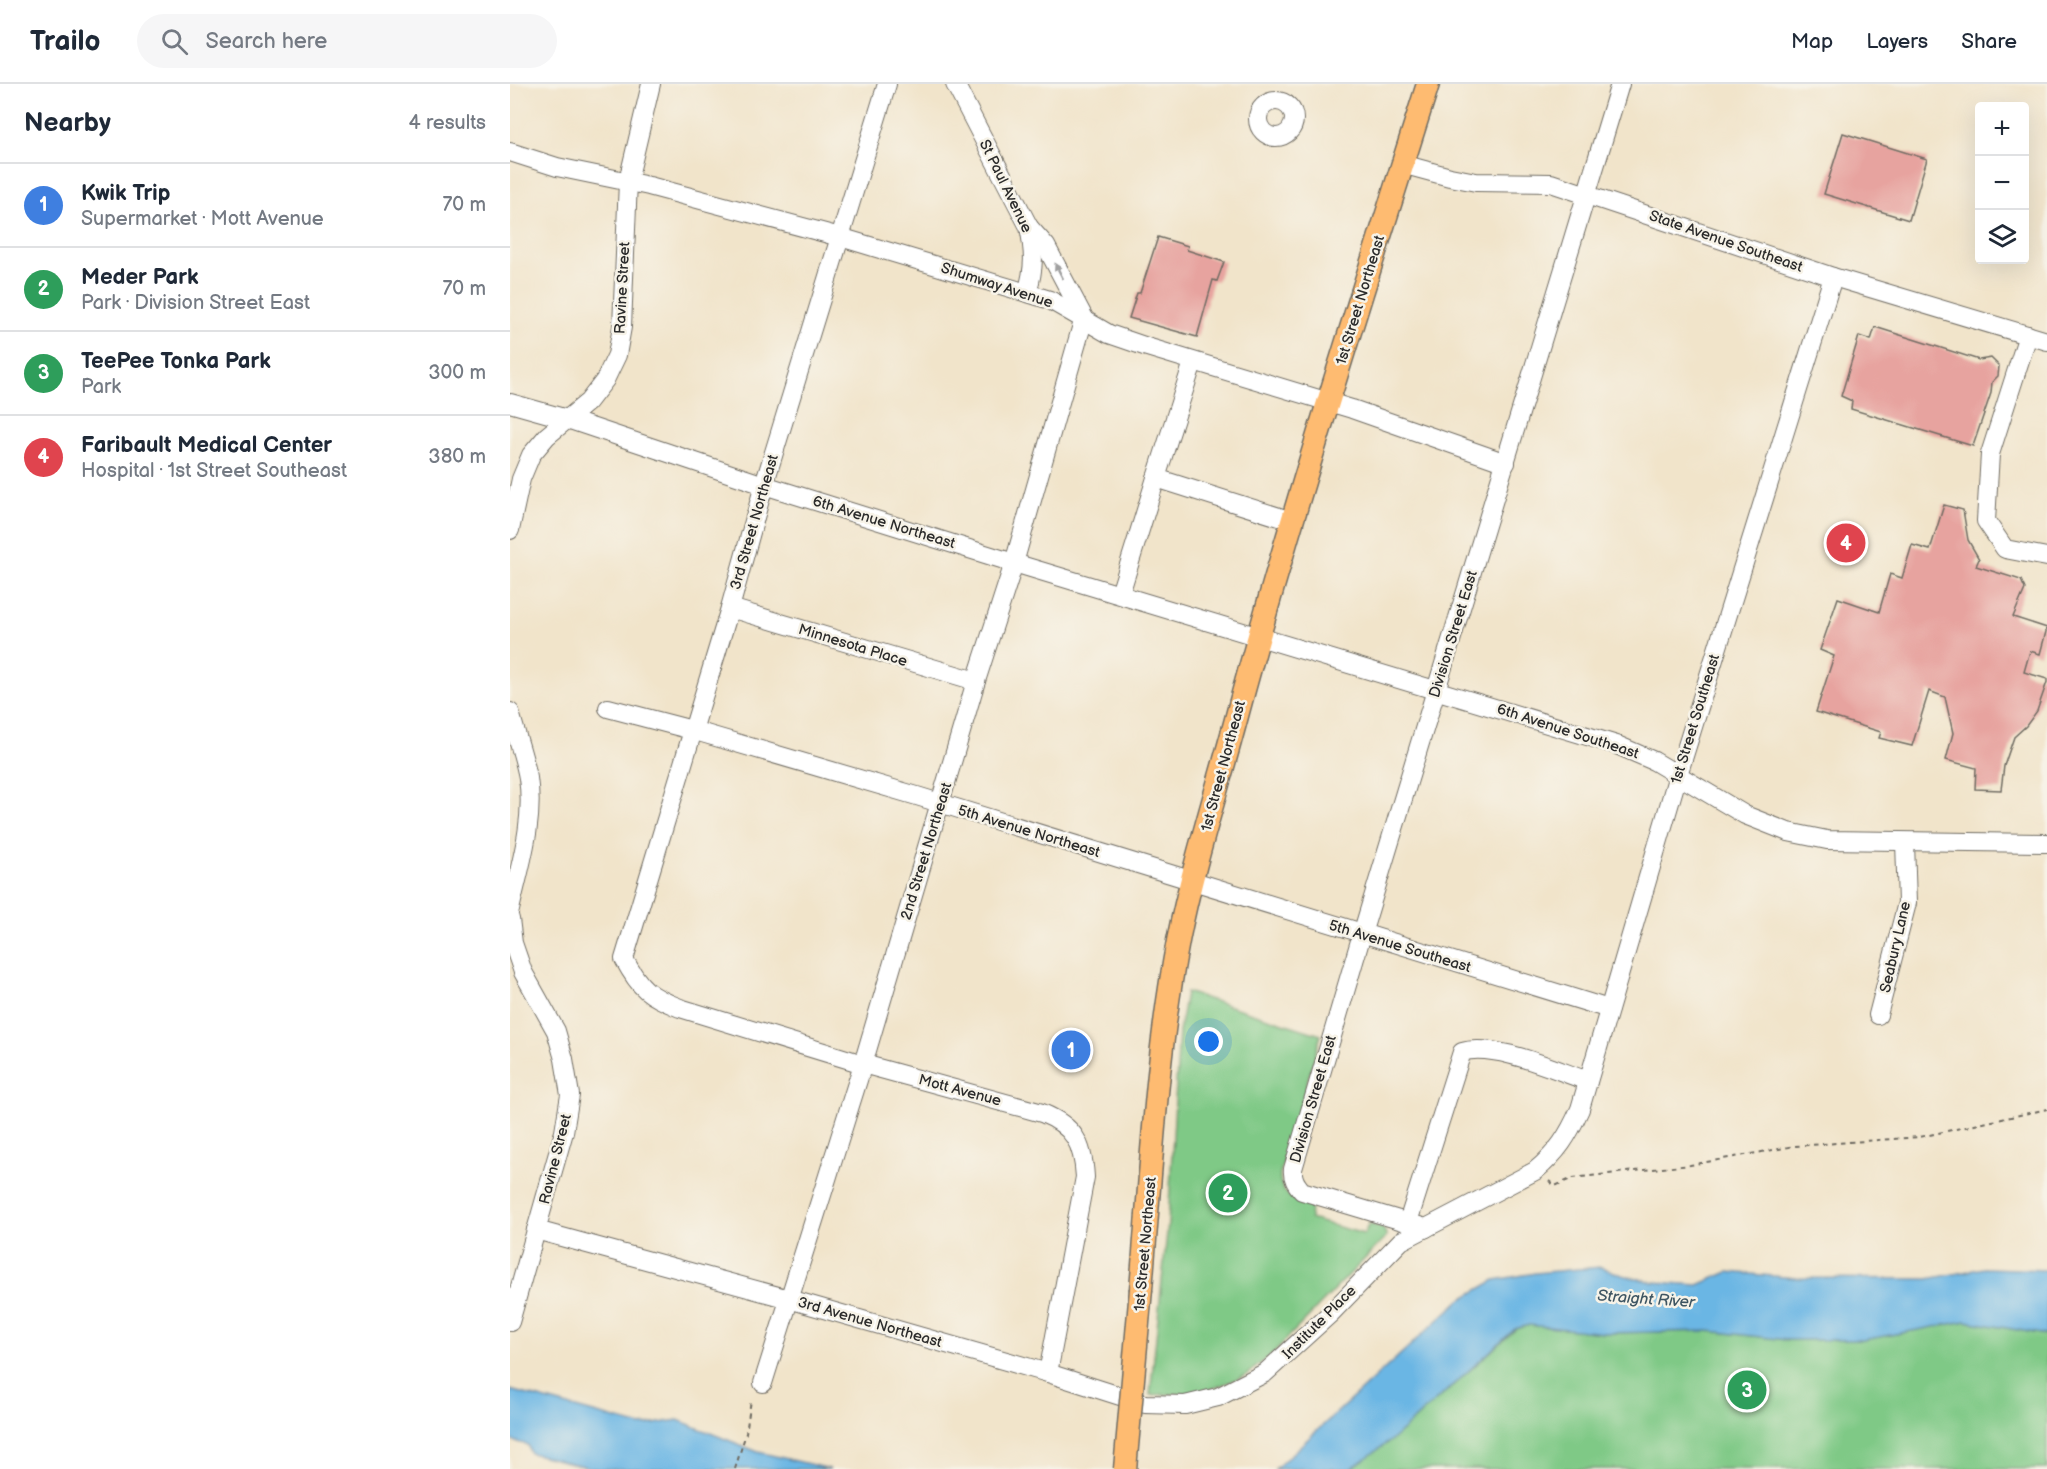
<!DOCTYPE html>
<meta charset="utf-8">
<style>
body{margin:0;font-family:"Balsamiq Sans",sans-serif;background:#f6f6f7;color:#1f2937}
.controls{position:absolute;right:18px;top:18px;display:grid;overflow:hidden;border-radius:6px;box-shadow:0 6px 24px #0002}
.controls button{width:54px;height:54px;display:grid;place-items:center;padding:0;border:0;border-bottom:2px solid #e0e1e3;background:#fff;color:#1f2937;font:30px sans-serif}
.you{position:absolute;left:699px;top:958px;width:21px;height:21px;margin:-15px;border:4px solid #fff;border-radius:50%;background:#1a73e8;box-shadow:0 0 0 9px #1a73e833}
.badge{display:grid;place-items:center;width:39px;height:39px;border-radius:50%;background:#1a73e8;color:#fff;font-size:20px;font-weight:700}
.pin{position:absolute;translate:-50% -50%;border:3px solid #fff;box-shadow:0 2px 6px #0006}
.list{margin:0;padding:0;list-style:none}
h2{display:flex;justify-content:space-between;align-items:center;height:78px;margin:0;padding:0 24px;font-size:26px}
h2 small{font-size:20px;font-weight:400;color:#747a83}
.list li{display:grid;grid-template-columns:39px 1fr auto;gap:18px;align-items:center;box-sizing:border-box;height:84px;padding:0 24px;border-top:2px solid #e0e1e3}
.list b{display:block;font-size:22px;white-space:nowrap}
.list p{margin:0;font-size:20px;white-space:nowrap;color:#747a83}
.list em{font-size:20px;font-style:normal;color:#747a83}
.icon{flex:none;width:33px;height:33px;fill:none;stroke:currentColor;stroke-width:2;stroke-linecap:round;stroke-linejoin:round}
.map{position:relative;flex:none;width:1537px;height:1385px;overflow:hidden}
header{display:flex;align-items:center;gap:36px;box-sizing:border-box;height:84px;padding:0 30px;background:#fff;border-bottom:2px solid #e0e1e3}
header strong{font-size:28px}
nav{display:flex;gap:33px;margin-inline-start:auto;font-size:21px}
.search{width:420px;height:54px;background:#f6f6f7;display:flex;align-items:center;gap:15px;box-sizing:border-box;padding:0 21px;border-radius:33px;color:#747a83;font-size:22px}
main{display:flex}
aside{flex:1;background:#fff}
.map>svg:first-child{display:block}
.green{fill:#7fc986;stroke:#557a58;stroke-width:1.5}
.water{fill:#6bb6e4;stroke:#4b7088;stroke-width:1.5}
.building{fill:#e7a39f}
.lines{fill:none;stroke-linecap:round;stroke-linejoin:round}
.minor-casing{stroke:#706c63;stroke-width:20}
.major-casing{stroke:#706c63;stroke-width:25}
.path{stroke:#706c63;stroke-width:2;stroke-dasharray:4.5 4.5;stroke-linecap:butt}
.minor{stroke:#fff;stroke-width:18}
.major{stroke:#febb71;stroke-width:22}
.major-bridge-casing{stroke:#706c63;stroke-width:25;stroke-linecap:butt}
.major-bridge{stroke:#febb71;stroke-width:22}
.oneway{fill:#a0a0a0}
.labels{text-anchor:middle;stroke-width:5;stroke-linejoin:round;paint-order:stroke}
.street-label{font-size:15px;fill:#2b2b2b;stroke:#f7f3e8}
.water-label{font-size:16px;font-style:italic;fill:#3e5562;stroke:#f7f3e8}
</style>
<header>
<strong>Trailo</strong>
<div class="search"><svg class="icon" aria-label="search" viewBox="0 0 24 24"><circle cx="10" cy="10" r="6"/><path d="M15 15l6 6"/></svg>Search here</div>
<nav><a>Map</a><a>Layers</a><a>Share</a></nav>
</header>
<main>
<aside>
<h2>Nearby<small>4 results</small></h2>
<ul class="list">
<li><span class="badge" style="background:#3f7fe0">1</span><div><b>Kwik Trip</b><p>Supermarket · Mott Avenue</p></div><em>70 m</em></li>
<li><span class="badge" style="background:#2e9e5b">2</span><div><b>Meder Park</b><p>Park · Division Street East</p></div><em>70 m</em></li>
<li><span class="badge" style="background:#2e9e5b">3</span><div><b>TeePee Tonka Park</b><p>Park</p></div><em>300 m</em></li>
<li><span class="badge" style="background:#e0444e">4</span><div><b>Faribault Medical Center</b><p>Hospital · 1st Street Southeast</p></div><em>380 m</em></li>
</ul>
</aside>
<div class="map">
<svg width="1537" height="1385" viewBox="0 0 1537 1385">
<rect width="100%" height="100%" fill="#f7f3e8"/>
<filter id="ink" filterUnits="userSpaceOnUse"><feTurbulence type="fractalNoise" baseFrequency=".0167" numOctaves="2"/><feDisplacementMap in="SourceGraphic" scale="12" xChannelSelector="R" yChannelSelector="G"/><feConvolveMatrix kernelMatrix="1 2 1 2 8 2 1 2 1" color-interpolation-filters="sRGB"/></filter>
<filter id="wash" filterUnits="userSpaceOnUse"><feTurbulence type="fractalNoise" baseFrequency=".008" numOctaves="4" result="noise"/><feDisplacementMap in="SourceGraphic" scale="24" xChannelSelector="R" yChannelSelector="G"/><feGaussianBlur stdDeviation="1.35" result="paint"/><feColorMatrix in="noise" values="0 0 0 0 0 0 0 0 0 0 0 0 0 0 0 0 0 1.4 0 .05"/><feComposite in="paint" operator="in"/></filter>
<g filter="url(#wash)">
<rect width="100%" height="100%" fill="#f1e4ca"/>
<!-- green -->
<g class="green">
<path d="M676 908 811 951 770 1090C769 1110 785 1118 801 1123L800 1135 854 1150 859 1140 873 1144 877 1152 761 1271 735 1292 691 1309 640 1311 658 1139 669 948Z"/>
<path d="M1456 1237 1537 1251V1385H840L883 1355 1006 1245 1019 1241 1094 1249 1199 1247 1277 1256H1353Z"/>
</g>
<!-- water -->
<g class="water">
<path d="M1091 1183 1112 1191 1143 1198 1188 1201 1218 1188 1286 1194 1418 1195 1474 1184 1537 1186V1251L1456 1237 1353 1256H1277L1199 1247 1094 1249 1019 1241 1005 1245 883 1355 840 1385H765L950 1216 985 1196 1025 1189Z"/>
<path d="M0 1306 131 1342 168 1336 248 1368 320 1385H86L20 1369 18 1361 0 1356Z"/>
</g>
<g id="blocks">
<!-- building -->
<g class="building">
<path d="M1333 49 1417 75 1399 136 1314 110Z"/>
<path d="M648 153 678 162 677 166 714 178 707 197 703 196 687 253 619 234 627 209H630Z"/>
<path d="M1365 243 1469 276 1481 274 1489 282 1488 292 1482 298 1481 309 1463 362 1341 325 1342 317 1331 312 1349 252 1361 256Z"/>
<path d="M1434 421 1453 426 1458 456 1469 475 1466 482 1511 496 1515 505 1503 533 1537 544 1530 570 1520 567 1514 588 1537 595V598L1527 627 1516 642 1504 653 1494 682 1491 706 1465 705 1466 684 1436 676 1443 649 1435 613 1419 607 1402 662 1369 654 1371 648 1306 628 1324 572 1310 566 1328 514 1369 528 1380 490 1392 494 1402 461 1420 466Z"/>
</g>
</g>
</g>
<g filter="url(#ink)">
<use href="#blocks" fill-opacity="0" stroke="#706c63" stroke-width="1.5"/>
<g class="lines">
<!-- minor casing -->
<g class="minor-casing">
<g id="minor">
<path d="M377 0 254 401 220 524 114 875C130 905 139 912 170 924L353 980 532 1029C564 1042 573 1059 575 1093L538 1289"/>
<path d="M445 0 519 143C524 168 525 183 517 209"/>
<circle cx="766" cy="35" r="18"/>
<path d="M0 68 47 83 139 102 330 153 517 209 540 216 599 250 637 263 842 325 996 379"/>
<path d="M892 80 940 93 966 98 1041 99 1323 193 1537 257"/>
<path d="M1518 251 1480 370 1476 437 1495 465 1537 473"/>
<path d="M683 278 646 394 782 437"/>
<path d="M0 319 57 335 254 401 504 479 1107 661 1144 677 1235 731 1278 748 1317 756 1537 759"/>
<path d="M0 446 11 395 21 371 37 352 78 318 95 296 107 271 112 243 118 97 141 0"/>
<path d="M610 510 646 394"/>
<path d="M220 524 466 597"/>
<path d="M98 624 182 646 407 712 1099 925"/>
<path d="M0 628C5 648 15 675 18 694 25 739 9 784 0 826"/>
<path d="M0 835 3 859 13 888 46 947 54 975 60 1011 54 1048 0 1238"/>
<path d="M1368 931 1397 819 1395 758"/>
<path d="M898 1138 952 968C984 958 1045 986 1078 997"/>
<path d="M916 1144 792 1107C786 1100 782 1094 783 1085L852 850 1110 0"/>
<path d="M26 1146 279 1215 538 1289 635 1320 675 1321 708 1313 755 1289 821 1229 891 1157 1025 1087C1048 1068 1058 1052 1070 1025L1168 691 1323 193"/>
<path d="M253 1299 353 980 466 597 504 479 574 234 536 162 519 143"/>
</g>
</g>
<!-- major casing -->
<g class="major-casing">
<path id="major" d="M631 1205C641 1089 646 972 668 857 683 780 708 704 728 628 785 417 852 209 918 0"/>
</g>
<!-- path -->
<g class="path">
<path d="M1039 1097 1045 1102 1063 1094 1180 1081 1285 1062 1410 1053 1537 1025"/>
<path d="M225 1385 236 1349 241 1316"/>
</g>
<!-- minor -->
<use href="#minor" class="minor"/>
<!-- major -->
<use href="#major" class="major"/>
<!-- major-bridge casing -->
<g class="major-bridge-casing">
<path id="major-bridge" d="M615 1385 631 1205"/>
</g>
<!-- major-bridge -->
<use href="#major-bridge" class="major-bridge"/>
</g>
<!-- one-way arrows -->
<defs><path id="oneway-solid" d="M-6-.8H1V-3.2L6.5 0L1 3.2V.8H-6Z" transform="scale(1.5)"/></defs>
<use class="oneway" href="#oneway-solid" transform="translate(549 187) rotate(-117)"/>
</g>
<g class="labels">
<!-- street labels -->
<g class="street-label">
<text transform="translate(496 102) rotate(64)" y="5">St Paul Avenue</text>
<text transform="translate(1216 157) rotate(19)" y="5">State Avenue Southeast</text>
<text transform="translate(487 201) rotate(18)" y="5">Shumway Avenue</text>
<text transform="translate(112 204) rotate(-87)" y="5">Ravine Street</text>
<text transform="translate(850 216) rotate(-73)" y="5">1st Street Northeast</text>
<text transform="translate(244 438) rotate(-74)" y="5">3rd Street Northeast</text>
<text transform="translate(374 438) rotate(17)" y="5">6th Avenue Northeast</text>
<text transform="translate(943 550) rotate(-73)" y="5">Division Street East</text>
<text transform="translate(343 561) rotate(17)" y="5">Minnesota Place</text>
<text transform="translate(1185 635) rotate(-73)" y="5">1st Street Southeast</text>
<text transform="translate(1058 647) rotate(18)" y="5">6th Avenue Southeast</text>
<text transform="translate(713 682) rotate(-75)" y="5">1st Street Northeast</text>
<text transform="translate(519 747) rotate(17)" y="5">5th Avenue Northeast</text>
<text transform="translate(416 767) rotate(-73)" y="5">2nd Street Northeast</text>
<text transform="translate(890 862) rotate(17)" y="5">5th Avenue Southeast</text>
<text transform="translate(1385 863) rotate(-77)" y="5">Seabury Lane</text>
<text transform="translate(450 1006) rotate(15)" y="5">Mott Avenue</text>
<text transform="translate(803 1015) rotate(-74)" y="5">Division Street East</text>
<text transform="translate(45 1075) rotate(-76)" y="5">Ravine Street</text>
<text transform="translate(635 1160) rotate(-85)" y="5">1st Street Northeast</text>
<text transform="translate(360 1238) rotate(16)" y="5">3rd Avenue Northeast</text>
<text transform="translate(809 1238) rotate(-45)" y="5">Institute Place</text>
</g>
<!-- water labels -->
<g class="water-label">
<text transform="translate(1136 1214) rotate(4)" y="6">Straight River</text>
</g>
</g>
</svg>
<div class="controls">
<button>+</button>
<button>−</button>
<button><svg class="icon" aria-label="layers" viewBox="0 0 24 24"><path d="M12 4l9 5-9 5-9-5zM3 14l9 5 9-5"/></svg></button>
</div>
<div class="you"></div>
<div class="pin badge" style="left:561px;top:966px;background:#3f7fe0">1</div>
<div class="pin badge" style="left:718px;top:1109px;background:#2e9e5b">2</div>
<div class="pin badge" style="left:1237px;top:1306px;background:#2e9e5b">3</div>
<div class="pin badge" style="left:1336px;top:459px;background:#e0444e">4</div>
</div>
</main>
